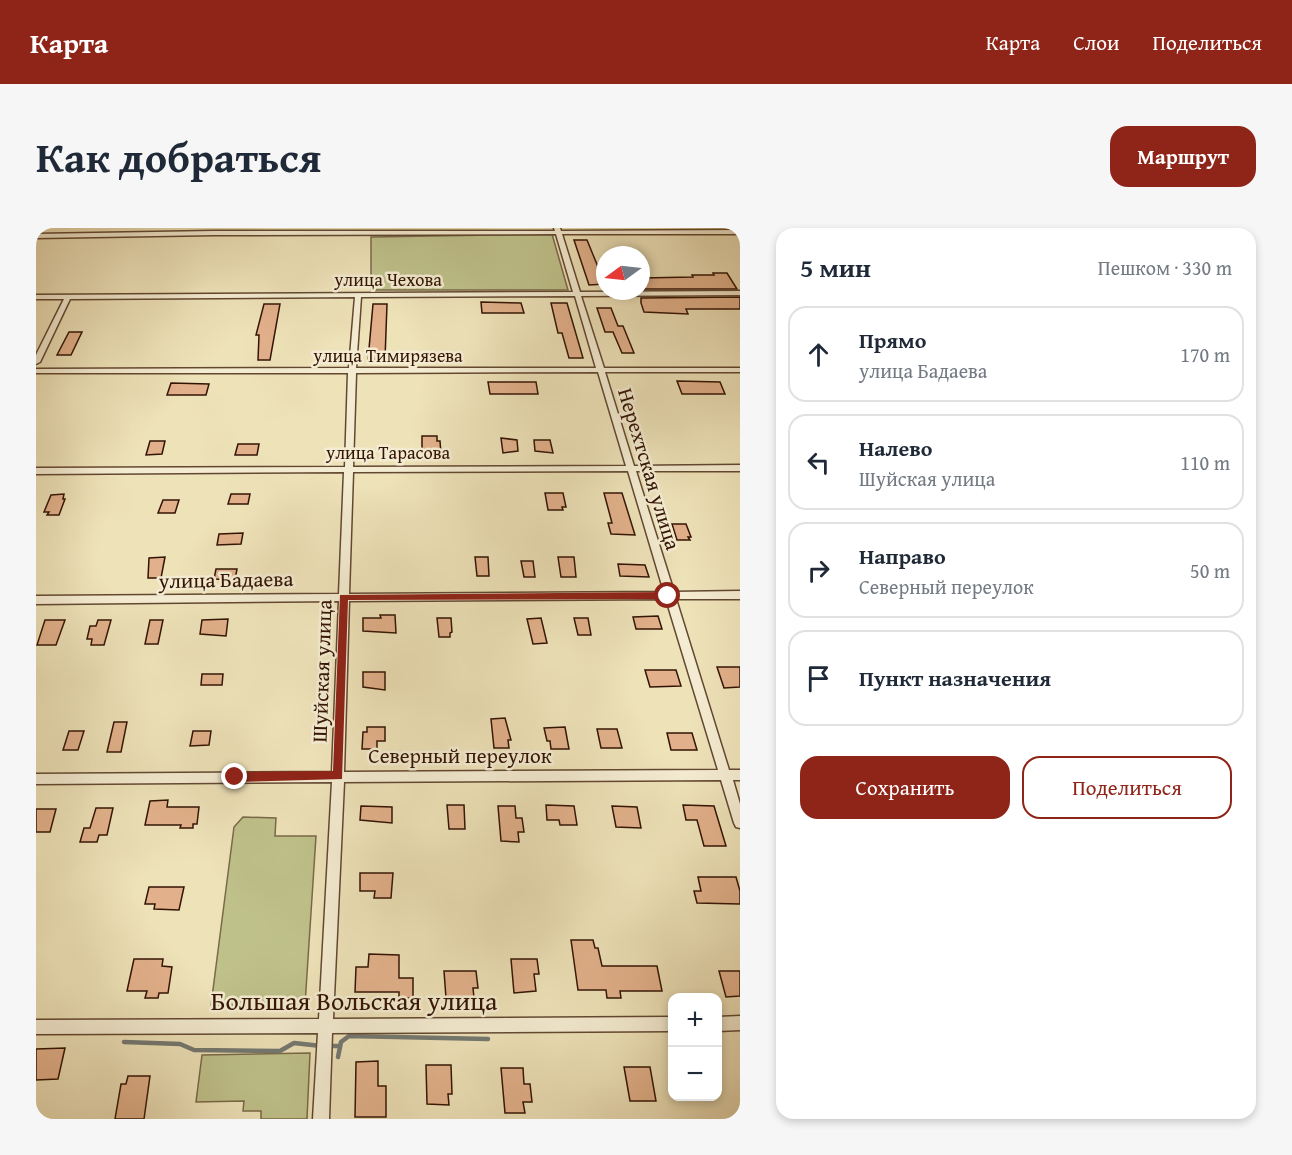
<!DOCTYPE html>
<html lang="ru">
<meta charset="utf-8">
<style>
body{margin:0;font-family:"Gentium Book Plus",serif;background:#f6f6f7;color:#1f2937}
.controls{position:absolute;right:18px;bottom:18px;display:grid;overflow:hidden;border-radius:12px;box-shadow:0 3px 9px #0003}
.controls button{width:54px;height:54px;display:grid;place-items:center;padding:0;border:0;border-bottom:2px solid #e0e1e3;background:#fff;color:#1f2937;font:30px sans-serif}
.compass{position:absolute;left:560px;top:18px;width:54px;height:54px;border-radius:50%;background:#fff;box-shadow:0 3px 9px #0003;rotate:255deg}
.stop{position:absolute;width:18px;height:18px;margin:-14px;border:4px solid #8f2418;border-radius:50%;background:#fff}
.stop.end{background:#8f2418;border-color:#fff;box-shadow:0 2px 6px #0008}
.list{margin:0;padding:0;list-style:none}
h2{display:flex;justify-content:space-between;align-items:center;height:78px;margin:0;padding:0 24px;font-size:26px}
h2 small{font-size:20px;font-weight:400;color:#747a83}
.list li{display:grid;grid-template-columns:39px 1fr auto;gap:18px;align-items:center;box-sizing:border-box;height:96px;margin:0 12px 12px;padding:0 12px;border:2px solid #e0e1e3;border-radius:18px}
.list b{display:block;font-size:22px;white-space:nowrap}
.list p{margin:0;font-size:20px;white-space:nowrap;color:#747a83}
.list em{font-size:20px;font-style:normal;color:#747a83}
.actions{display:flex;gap:12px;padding:18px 24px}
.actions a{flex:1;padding:14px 0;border:2px solid #8f2418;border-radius:18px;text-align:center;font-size:21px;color:#8f2418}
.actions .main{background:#8f2418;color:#fff}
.icon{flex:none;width:33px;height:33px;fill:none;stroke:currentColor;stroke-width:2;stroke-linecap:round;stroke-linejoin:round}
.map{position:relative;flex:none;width:704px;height:891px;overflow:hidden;border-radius:18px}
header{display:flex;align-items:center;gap:36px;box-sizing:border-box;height:84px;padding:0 30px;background:#8f2418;color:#fff}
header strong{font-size:28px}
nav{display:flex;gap:33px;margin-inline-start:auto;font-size:21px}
.intro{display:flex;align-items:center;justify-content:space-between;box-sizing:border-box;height:144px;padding:0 36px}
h1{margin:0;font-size:42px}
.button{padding:15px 27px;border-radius:18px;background:#8f2418;color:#fff;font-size:21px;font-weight:700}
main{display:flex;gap:36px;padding:0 36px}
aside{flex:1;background:#fff;border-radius:18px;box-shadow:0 3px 9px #0003}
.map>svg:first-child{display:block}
.green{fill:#bfc18b;stroke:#796a48;stroke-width:1.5}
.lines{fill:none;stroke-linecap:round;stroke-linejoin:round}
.stream{stroke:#737871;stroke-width:4.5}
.building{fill:#e2b18b;stroke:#331404;stroke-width:1.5}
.street-casing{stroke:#624831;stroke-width:3}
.street{fill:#f4ecd2;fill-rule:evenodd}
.route{fill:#8f2418}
.labels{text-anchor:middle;stroke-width:5;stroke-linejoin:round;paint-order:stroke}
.far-street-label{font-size:18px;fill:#331404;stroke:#f4ecd2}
.street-label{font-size:21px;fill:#331404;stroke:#f4ecd2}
.near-street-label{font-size:26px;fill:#331404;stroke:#f4ecd2}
</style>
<header>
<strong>Карта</strong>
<nav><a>Карта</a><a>Слои</a><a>Поделиться</a></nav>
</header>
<div class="intro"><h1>Как добраться</h1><a class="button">Маршрут</a></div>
<main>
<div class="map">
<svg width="704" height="891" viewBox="0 0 704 891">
<rect width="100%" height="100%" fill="#eee2b9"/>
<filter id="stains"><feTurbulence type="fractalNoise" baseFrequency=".00333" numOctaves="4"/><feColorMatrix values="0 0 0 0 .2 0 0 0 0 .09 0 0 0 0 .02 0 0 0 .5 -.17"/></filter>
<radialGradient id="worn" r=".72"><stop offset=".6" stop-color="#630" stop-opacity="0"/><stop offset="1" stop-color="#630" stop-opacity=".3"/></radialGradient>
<!-- green -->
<g class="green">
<path d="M516 6 532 62H335V9Z"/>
<path d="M207 589 240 590 239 608H280L269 777H175L198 599Z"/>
<path d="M274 825 271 891H225V883H207L208 873 160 874 166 827Z"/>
</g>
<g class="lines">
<!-- stream -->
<g class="stream">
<path d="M88 814 144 816 158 822 244 823 258 815 285 818"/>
<path d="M292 818H304"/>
<path d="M302 829 305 814 313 808 452 811"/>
</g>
</g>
<!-- building -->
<g class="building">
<path d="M538 12H551L569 56 553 57Z"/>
<path d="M677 45H691L701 61H605V50L657 49 656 47H678Z"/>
<path d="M704 69V81H650L652 86 608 84 605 75V70Z"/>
<path d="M445 74 485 75 488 85H446Z"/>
<path d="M515 75H531L547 130H533L526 105H522Z"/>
<path d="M228 76H244L234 132H222L223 107H220Z"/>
<path d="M337 76H351L349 131 332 132Z"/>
<path d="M561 80H575L582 98H587L598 125H586L577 104H569Z"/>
<path d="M33 104H46L35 127H21Z"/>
<path d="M641 153 684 154 689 166H646Z"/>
<path d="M452 154H500L502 166H454Z"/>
<path d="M135 155 173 156 170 167H131Z"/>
<path d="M386 208H401V213H404L405 226 386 225Z"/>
<path d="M465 210 481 212 482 223 467 225Z"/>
<path d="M498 212H514L517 225 499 223Z"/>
<path d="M114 213H129L126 226 110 227Z"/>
<path d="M202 216H223L221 227H199Z"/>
<path d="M509 265H527L530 279H526L527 282H512Z"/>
<path d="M568 265H586L599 307 575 306 572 295H576Z"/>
<path d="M28 266 27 271H29L23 287H11L13 284H8L15 267Z"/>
<path d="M195 266H214L212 276H192Z"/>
<path d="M127 272H143L139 285H122Z"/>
<path d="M636 296H650L655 309H652L654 312H641Z"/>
<path d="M207 305 205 316 181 317 183 306Z"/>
<path d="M129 329 125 350H112L113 330Z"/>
<path d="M439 329H452L453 348H441Z"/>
<path d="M522 329H538L540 349H525Z"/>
<path d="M485 333H497L499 349H488Z"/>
<path d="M582 336 609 337 613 349 584 348Z"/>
<path d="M180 341H201L199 352 178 351Z"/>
<path d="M344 387H359L360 405 327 403V390H345Z"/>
<path d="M622 388 626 401H600L597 389Z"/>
<path d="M401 390H415L416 404 414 405V409H403Z"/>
<path d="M505 390 511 415 497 416 491 391Z"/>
<path d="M538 390H552L555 407H542Z"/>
<path d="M192 391 190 408 164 406 166 392Z"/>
<path d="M9 392H29L20 417H1Z"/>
<path d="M62 392H75L68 417H55L56 411H51L54 398H60Z"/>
<path d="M114 392H127L122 416H109Z"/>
<path d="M681 439H704V459L688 460Z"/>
<path d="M609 442H640L645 458 614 459Z"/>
<path d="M327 444H349V462L327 459Z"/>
<path d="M166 446H187L186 457H165Z"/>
<path d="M469 490 475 512H472L473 520H458L455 491Z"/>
<path d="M78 494H91L85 524H71Z"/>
<path d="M331 499H349V513H341V521H326L327 504H331Z"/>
<path d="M529 499 533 521H515L514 513H511L508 500Z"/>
<path d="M561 501H581L586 520H565Z"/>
<path d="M33 503H48L42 522H27Z"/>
<path d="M157 503H175L173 517 154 518Z"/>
<path d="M631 505H656L661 522H635Z"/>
<path d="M132 572 131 579H163L161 596H157V600H144L145 597H109L114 573Z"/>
<path d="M411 577H428L429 601H413Z"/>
<path d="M510 577 538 578 541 597H524L523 592H511Z"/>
<path d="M647 577 678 578 690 618H668L661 592H650Z"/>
<path d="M325 578 356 579V595L324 592Z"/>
<path d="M462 578H479L480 590H486L488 604H482L483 614 465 613Z"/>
<path d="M576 578 601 579 605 600 580 599Z"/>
<path d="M60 580H77L71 607H63L61 614H44L48 600H54Z"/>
<path d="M0 581H20L14 604H0Z"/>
<path d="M324 645H357L355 670H338L339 663H324Z"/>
<path d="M662 649H700L704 663V676L661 675 658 663H665Z"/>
<path d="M113 659H148L143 682 118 681 119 676H109Z"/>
<path d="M535 712H557L559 720H562L566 738H621L626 763H584L585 770H571L570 762H542Z"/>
<path d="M333 726 363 727V750H377V770H363V764H319L320 739H332Z"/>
<path d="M98 731H127L126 738 136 739 132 765H123L122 770H109L111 763H91Z"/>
<path d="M475 731H501L503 746H498L500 763 478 765Z"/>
<path d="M408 743H440L442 760H437L438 770H410Z"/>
<path d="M683 743H704V768L690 769Z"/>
<path d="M29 820 22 851 0 852V821Z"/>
<path d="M342 833V858H350V889H319L320 834Z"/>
<path d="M390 837H415L416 866H412L413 877 391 876Z"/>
<path d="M588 839H614L620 873H594Z"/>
<path d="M465 840H487L488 856H494L496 874H487L489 885H469Z"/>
<path d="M92 848H114L108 891H79L85 856H90Z"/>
</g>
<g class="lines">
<!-- street casing -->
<g class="street-casing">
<g id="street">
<path d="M518 0H524L525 3 704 2V6H526L544 64 704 63V67L545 68 568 140H704V144H569L598 238 704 237V243H600L638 364 704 363V371H640L693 542H704V552H697L704 576V600L700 599 698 595 685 552 308 554 297 791 636 789V803L296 805 293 891H277L282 805 0 806V792L283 791 296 554 0 556V546L296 544 303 373 0 376V368L303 366 308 244 0 246V240L309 239 312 145H0V141L313 140 319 69 34 71 4 134 0 136V127L28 71H0V67L537 64 520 6 178 7 0 10V6L178 3H519ZM539 68 560 140H320L325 69ZM562 144 590 238 317 239 320 145ZM592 243 628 364 313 366 317 244ZM630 371 682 542 308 544 313 373Z"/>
<path d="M704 788V802L682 803V789Z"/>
</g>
</g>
<!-- street -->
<use href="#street" class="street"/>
</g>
<!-- route -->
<path class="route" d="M632 364 637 368 632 371 312 372 306 551 199 554 193 549 199 544 297 543 304 367Z"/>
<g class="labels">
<!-- far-street labels -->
<g class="far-street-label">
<text x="352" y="58">улица Чехова</text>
<text x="352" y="134">улица Тимирязева</text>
<text x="352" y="231">улица Тарасова</text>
</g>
<!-- street labels -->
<g class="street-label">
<text transform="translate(613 241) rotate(73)" y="7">Нерехтская улица</text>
<text transform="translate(190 352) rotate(-1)" y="7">улица Бадаева</text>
<text transform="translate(286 443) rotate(-88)" y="7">Шуйская улица</text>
<text x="424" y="535">Северный переулок</text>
</g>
<!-- near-street labels -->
<g class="near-street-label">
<text x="318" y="782">Большая Вольская улица</text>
</g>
</g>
<rect width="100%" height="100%" filter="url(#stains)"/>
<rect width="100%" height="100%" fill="url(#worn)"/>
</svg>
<div class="controls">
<button>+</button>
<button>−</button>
</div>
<svg class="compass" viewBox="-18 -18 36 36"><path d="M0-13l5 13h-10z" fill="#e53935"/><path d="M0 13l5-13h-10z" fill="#747a83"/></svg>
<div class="stop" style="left:632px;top:368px"></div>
<div class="stop end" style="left:199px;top:549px"></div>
</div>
<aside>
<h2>5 мин<small>Пешком · 330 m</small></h2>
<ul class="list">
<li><svg class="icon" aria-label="ahead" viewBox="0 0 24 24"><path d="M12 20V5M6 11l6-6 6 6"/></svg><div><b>Прямо</b><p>улица Бадаева</p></div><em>170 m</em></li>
<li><svg class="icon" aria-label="left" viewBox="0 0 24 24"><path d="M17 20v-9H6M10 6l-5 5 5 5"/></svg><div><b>Налево</b><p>Шуйская улица</p></div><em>110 m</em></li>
<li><svg class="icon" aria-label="right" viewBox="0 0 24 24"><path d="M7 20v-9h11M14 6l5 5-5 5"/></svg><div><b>Направо</b><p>Северный переулок</p></div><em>50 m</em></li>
<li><svg class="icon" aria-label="arrive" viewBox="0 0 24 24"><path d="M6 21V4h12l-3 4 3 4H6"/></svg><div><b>Пункт назначения</b></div></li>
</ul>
<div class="actions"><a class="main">Сохранить</a><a>Поделиться</a></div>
</aside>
</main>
